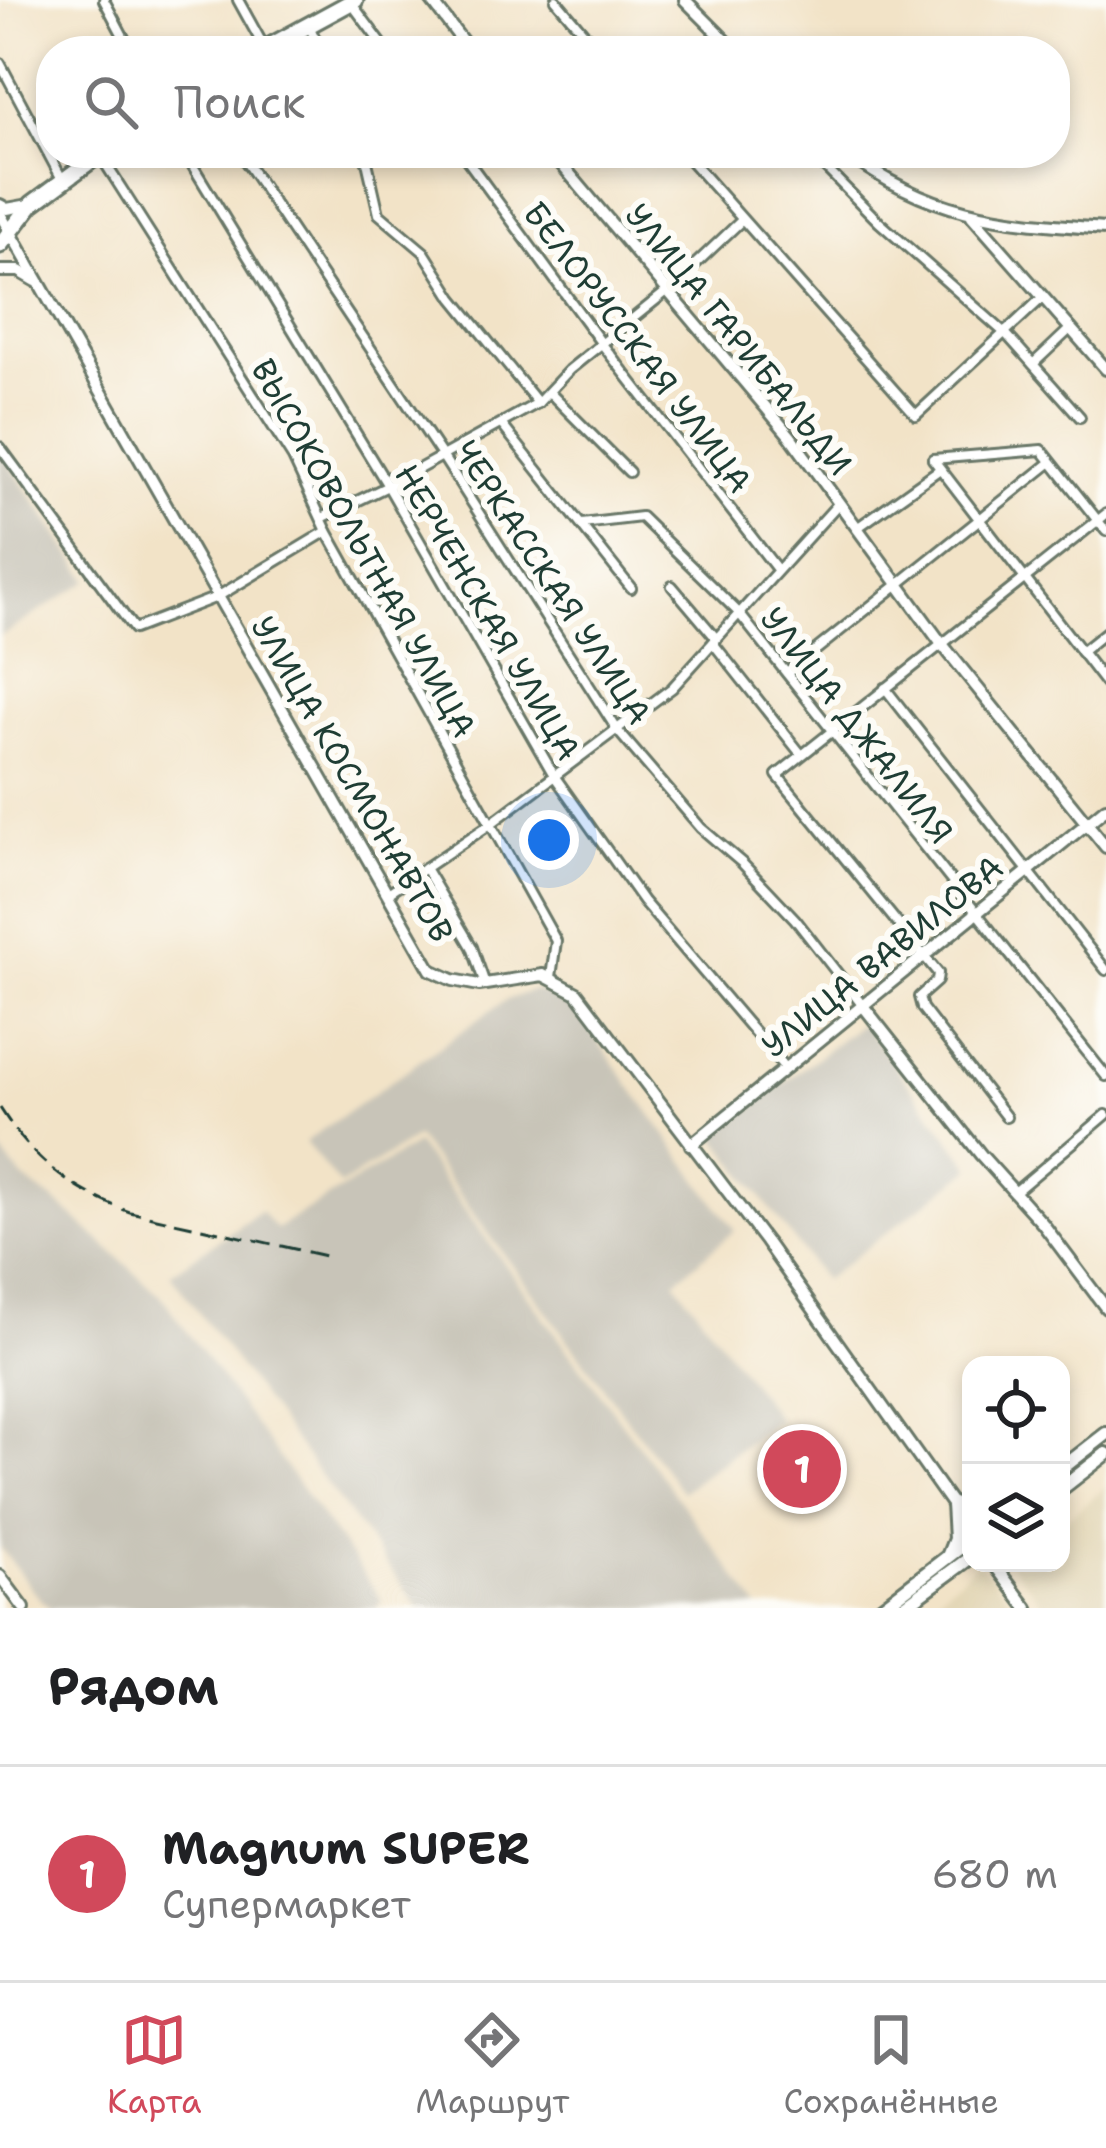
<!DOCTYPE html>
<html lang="ru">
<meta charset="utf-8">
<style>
body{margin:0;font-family:"Shantell Sans",sans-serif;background:#f2f2f2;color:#202124}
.controls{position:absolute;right:36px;bottom:36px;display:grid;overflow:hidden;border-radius:24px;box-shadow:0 6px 18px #0003}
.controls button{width:108px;height:108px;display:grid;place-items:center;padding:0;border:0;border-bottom:3px solid #e0e0e0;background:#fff;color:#202124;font:60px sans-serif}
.you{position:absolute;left:549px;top:840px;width:42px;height:42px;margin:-30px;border:9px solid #fff;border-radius:50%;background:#1a73e8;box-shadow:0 0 0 18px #1a73e833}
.badge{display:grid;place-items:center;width:78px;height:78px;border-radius:50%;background:#d1495b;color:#fff;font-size:39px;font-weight:700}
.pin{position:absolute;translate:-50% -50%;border:6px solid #fff;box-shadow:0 3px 12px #0006}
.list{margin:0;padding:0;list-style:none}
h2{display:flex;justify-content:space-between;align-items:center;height:156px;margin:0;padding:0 48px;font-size:51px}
h2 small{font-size:39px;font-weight:400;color:#757577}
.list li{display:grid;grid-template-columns:78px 1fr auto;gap:36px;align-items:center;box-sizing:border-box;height:216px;padding:0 48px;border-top:3px solid #e0e0e0}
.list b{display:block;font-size:45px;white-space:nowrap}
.list p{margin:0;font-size:39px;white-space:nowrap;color:#757577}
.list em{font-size:39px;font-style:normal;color:#757577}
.icon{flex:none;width:66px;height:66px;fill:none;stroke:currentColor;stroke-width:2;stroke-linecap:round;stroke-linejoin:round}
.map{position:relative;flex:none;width:1106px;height:1608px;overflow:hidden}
.search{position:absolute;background:#fff;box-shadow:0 6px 18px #0003;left:36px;right:36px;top:36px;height:132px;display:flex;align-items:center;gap:30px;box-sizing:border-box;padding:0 42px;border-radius:48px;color:#757577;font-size:45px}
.sheet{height:372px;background:#fff}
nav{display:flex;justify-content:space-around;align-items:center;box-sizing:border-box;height:168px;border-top:3px solid #e0e0e0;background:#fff;font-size:33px;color:#757577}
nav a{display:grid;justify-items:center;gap:6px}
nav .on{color:#d1495b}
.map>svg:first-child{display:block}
.built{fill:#e3d7b7}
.industrial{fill:#c8c4b8}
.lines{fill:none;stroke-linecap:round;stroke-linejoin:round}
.street-casing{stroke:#697767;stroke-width:14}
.secondary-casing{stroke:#697767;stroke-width:16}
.primary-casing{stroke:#697767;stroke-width:18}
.highway-casing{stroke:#697767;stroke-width:21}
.street{stroke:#fff;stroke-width:8}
.secondary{stroke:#fff;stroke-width:10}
.primary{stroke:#fff;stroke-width:12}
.highway{stroke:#fff;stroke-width:15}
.rail{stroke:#1f3d34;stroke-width:3;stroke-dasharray:18 9;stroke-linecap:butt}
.labels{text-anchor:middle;stroke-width:12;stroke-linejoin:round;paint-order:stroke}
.street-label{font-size:33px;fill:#1f3d34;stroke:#fdfcf7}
</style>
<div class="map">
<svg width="1106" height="1608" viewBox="0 0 1106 1608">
<rect width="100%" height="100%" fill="#fdfcf7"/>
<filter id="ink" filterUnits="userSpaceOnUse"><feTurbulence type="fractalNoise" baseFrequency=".00833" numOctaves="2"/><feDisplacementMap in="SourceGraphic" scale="24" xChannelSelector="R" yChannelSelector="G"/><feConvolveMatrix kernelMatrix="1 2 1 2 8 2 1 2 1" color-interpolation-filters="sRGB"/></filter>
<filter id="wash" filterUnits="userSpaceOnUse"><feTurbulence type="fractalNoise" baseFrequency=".004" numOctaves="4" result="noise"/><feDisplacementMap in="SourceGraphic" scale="48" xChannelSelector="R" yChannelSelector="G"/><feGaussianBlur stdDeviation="2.7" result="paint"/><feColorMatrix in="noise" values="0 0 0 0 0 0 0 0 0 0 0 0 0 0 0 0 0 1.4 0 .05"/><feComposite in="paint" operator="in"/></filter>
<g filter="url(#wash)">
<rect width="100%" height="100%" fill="#f2e3c7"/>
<!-- built -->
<g class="built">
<path d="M1106 1487V1608H1045L1010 1563H1061V1523Z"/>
<path d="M978 1563 1017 1608H922Z"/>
</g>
<!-- industrial -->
<g class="industrial">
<path d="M0 451 89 580 1 636 0 635Z"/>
<path d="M534 990 568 1000 735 1230 675 1281 778 1419 682 1492 416 1137 340 1186 305 1142 506 1000Z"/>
<path d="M862 1023 972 1168 824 1280 715 1136Z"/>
<path d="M416 1144 759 1608H419L170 1274 260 1211 276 1229Z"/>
<path d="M0 1151 24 1179 65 1209 162 1297 382 1600 376 1608H50L39 1598 0 1547Z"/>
</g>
</g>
<g filter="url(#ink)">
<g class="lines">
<!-- street casing -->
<g class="street-casing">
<g id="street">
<path d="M104 0 131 51"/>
<path d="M238 0 264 47"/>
<path d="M556 0 599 51"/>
<path d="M352 4 387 51"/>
<path d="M309 26 321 51"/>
<path d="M0 63 63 181"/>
<path d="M185 153 388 486 555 777 643 901 785 1068"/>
<path d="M240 153 443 457 618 731 701 828 742 863 795 919 863 1006"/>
<path d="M365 153 379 214 424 252 453 298 538 403"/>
<path d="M462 153 602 344 776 568"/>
<path d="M684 153 916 415 1043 297"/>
<path d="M811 153 879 222 1007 335 1080 417"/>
<path d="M100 155 293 458 327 531 556 941 551 977"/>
<path d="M1033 364 1071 328"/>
<path d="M550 393 629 472"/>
<path d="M502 425 631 588"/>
<path d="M0 447 134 629 217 597 327 531"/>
<path d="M933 459 1106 684"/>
<path d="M933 459 1042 450 1106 531"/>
<path d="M322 518 388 486 538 403 569 370 667 291 741 221"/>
<path d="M582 524 641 517 738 612 1106 1076"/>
<path d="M857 528 940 469"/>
<path d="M672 586 716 638"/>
<path d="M713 643 801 754"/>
<path d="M1081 652 1106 632"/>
<path d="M787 673 1050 463"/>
<path d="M885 688 1106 970"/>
<path d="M425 868 472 947 485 984"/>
<path d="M388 893 489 825 672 688 838 504"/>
<path d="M1006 1117 922 1008 919 997 937 981 938 973 777 775 1106 514"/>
<path d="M1016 1191 1106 1115"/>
</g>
</g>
<!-- secondary casing -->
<g class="secondary-casing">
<g id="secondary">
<path d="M431 0 470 51"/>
<path d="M685 0 736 51"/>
<path d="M552 153 790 436 941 643 1106 847"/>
<path d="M846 153C934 218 1001 221 1106 229"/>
<path d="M0 205 7 209 29 205"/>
<path d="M0 214 431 970 453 980 479 985 543 975 577 993 766 1242 971 1531"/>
<path d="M972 216 1106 369"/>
<path d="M0 271H19L36 281"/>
<path d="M864 1007 981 1155 1043 1224 1106 1308"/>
<path d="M691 1145 1106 808"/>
<path d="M993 1563 1027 1608"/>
<path d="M0 1576 24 1608"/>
</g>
</g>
<!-- primary casing -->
<g class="primary-casing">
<g id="primary">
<path d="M1061 1469 1106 1434"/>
<path d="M1061 1489 1106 1454"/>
<path d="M949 1554 955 1539 953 1504 971 1512"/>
<path d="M881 1608 971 1539"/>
<path d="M902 1608 971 1557"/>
</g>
</g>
<!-- highway casing -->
<g class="highway-casing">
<g id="highway">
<path d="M261 51 355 0"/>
<path d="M0 245 32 204 101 153"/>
</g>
</g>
<!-- street -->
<use href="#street" class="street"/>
<!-- secondary -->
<use href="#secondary" class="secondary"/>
<!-- primary -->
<use href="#primary" class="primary"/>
<!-- highway -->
<use href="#highway" class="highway"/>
<!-- rail -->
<path class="rail" d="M0 1108C35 1162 69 1189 130 1212L330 1257"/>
</g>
</g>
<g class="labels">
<!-- street labels -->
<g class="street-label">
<text transform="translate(739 339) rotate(51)" y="12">УЛИЦА ГАРИБАЛЬДИ</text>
<text transform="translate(638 347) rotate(53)" y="12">БЕЛОРУССКАЯ УЛИЦА</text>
<text transform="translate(364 548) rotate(61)" y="12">ВЫСОКОВОЛЬТНАЯ УЛИЦА</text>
<text transform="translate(553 582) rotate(57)" y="12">ЧЕРКАССКАЯ УЛИЦА</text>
<text transform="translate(488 612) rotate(60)" y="12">НЕРЧЕНСКАЯ УЛИЦА</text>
<text transform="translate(857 725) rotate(52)" y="12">УЛИЦА ДЖАЛИЛЯ</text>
<text transform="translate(353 779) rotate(60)" y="12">УЛИЦА КОСМОНАВТОВ</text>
<text transform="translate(882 956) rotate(-39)" y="12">УЛИЦА ВАВИЛОВА</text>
</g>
</g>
</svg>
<div class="controls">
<button><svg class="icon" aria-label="locate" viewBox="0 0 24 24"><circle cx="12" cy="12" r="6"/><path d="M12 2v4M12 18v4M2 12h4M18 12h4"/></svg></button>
<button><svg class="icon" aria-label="layers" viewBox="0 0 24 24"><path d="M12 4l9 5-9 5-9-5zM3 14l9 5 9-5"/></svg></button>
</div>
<div class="you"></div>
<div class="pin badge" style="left:802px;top:1469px">1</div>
<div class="search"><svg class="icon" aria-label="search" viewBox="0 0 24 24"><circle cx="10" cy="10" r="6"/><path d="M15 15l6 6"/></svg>Поиск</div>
</div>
<section class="sheet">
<h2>Рядом<small></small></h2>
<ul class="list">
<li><span class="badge">1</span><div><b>Magnum SUPER</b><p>Супермаркет</p></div><em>680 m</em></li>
</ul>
</section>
<nav>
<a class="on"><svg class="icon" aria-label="map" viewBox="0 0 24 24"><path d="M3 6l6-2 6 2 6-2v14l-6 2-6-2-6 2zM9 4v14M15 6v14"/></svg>Карта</a>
<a><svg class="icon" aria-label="directions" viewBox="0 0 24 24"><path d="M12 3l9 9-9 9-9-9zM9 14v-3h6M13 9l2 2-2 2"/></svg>Маршрут</a>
<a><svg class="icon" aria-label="saved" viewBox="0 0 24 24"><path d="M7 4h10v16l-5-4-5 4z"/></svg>Сохранённые</a>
</nav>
